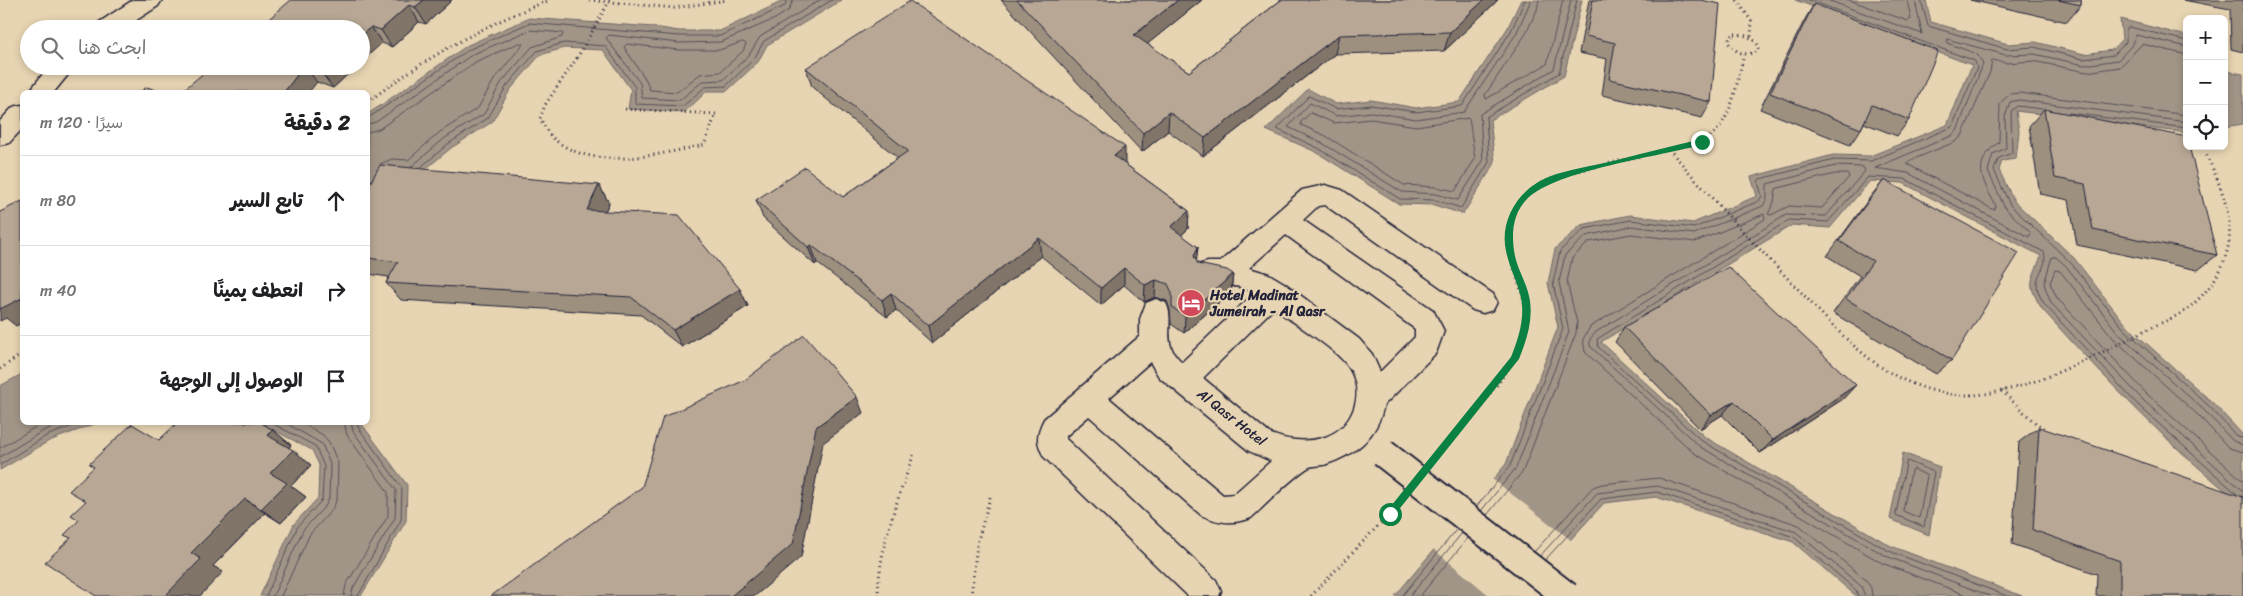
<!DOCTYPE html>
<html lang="ar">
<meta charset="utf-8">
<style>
body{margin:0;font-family:Sriracha,"Playpen Sans Arabic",sans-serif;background:#f6f6f6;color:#202124;direction:rtl}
.controls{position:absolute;right:15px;top:15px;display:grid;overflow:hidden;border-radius:8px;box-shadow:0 2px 8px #0003}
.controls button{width:45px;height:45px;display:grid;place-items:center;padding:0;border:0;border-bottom:1px solid #e0e0e0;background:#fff;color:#202124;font:25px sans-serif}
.stop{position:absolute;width:15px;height:15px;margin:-11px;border:4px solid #0b8043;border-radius:50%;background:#fff}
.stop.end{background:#0b8043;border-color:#fff;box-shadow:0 1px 5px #0008}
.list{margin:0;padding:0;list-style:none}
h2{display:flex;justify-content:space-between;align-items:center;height:65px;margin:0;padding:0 20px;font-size:21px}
h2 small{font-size:16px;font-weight:400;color:#757577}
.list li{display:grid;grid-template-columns:32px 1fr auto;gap:15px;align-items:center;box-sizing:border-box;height:90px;padding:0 20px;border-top:1px solid #e0e0e0}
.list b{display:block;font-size:19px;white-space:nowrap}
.list em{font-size:16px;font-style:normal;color:#757577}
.icon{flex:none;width:28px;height:28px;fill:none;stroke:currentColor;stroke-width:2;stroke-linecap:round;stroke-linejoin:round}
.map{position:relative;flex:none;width:2243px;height:596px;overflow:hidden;direction:ltr}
.search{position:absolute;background:#fff;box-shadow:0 2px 8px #0003;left:20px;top:20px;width:350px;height:55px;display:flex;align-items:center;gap:12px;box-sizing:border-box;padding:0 18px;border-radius:28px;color:#757577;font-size:19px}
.panel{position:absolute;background:#fff;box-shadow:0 2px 8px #0003;left:20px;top:90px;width:350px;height:335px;border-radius:8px;direction:rtl}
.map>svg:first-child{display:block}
.water{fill:#a19587;stroke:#6e6769}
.pier{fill:#e7d4b2}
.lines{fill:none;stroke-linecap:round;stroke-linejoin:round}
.shore{stroke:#555059;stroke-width:1}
.minor-casing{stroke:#22223b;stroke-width:3}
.path{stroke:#22223b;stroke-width:3;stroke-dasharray:1 4;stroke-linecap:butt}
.minor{fill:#e7d4b2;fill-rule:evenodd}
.minor-bridge-casing{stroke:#22223b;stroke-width:31;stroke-linecap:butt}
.path-bridge{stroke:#22223b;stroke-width:3;stroke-dasharray:1 4;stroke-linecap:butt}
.minor-bridge{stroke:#e7d4b2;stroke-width:27}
.wall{fill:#9d907f;stroke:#22223b}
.shaded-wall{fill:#807568;stroke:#22223b}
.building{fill:#b7a794;stroke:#22223b}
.route{fill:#0b8043}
.labels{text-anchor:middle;stroke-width:4.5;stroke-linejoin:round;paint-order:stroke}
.poi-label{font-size:14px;font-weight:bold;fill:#22223b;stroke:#e7d4b2;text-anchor:start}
.street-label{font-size:14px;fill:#22223b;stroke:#e7d4b2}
</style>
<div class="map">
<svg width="2243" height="596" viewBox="0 0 2243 596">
<rect width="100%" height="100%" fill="#e7d4b2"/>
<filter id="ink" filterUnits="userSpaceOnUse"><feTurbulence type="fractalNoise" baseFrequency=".02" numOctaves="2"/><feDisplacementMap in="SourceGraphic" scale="10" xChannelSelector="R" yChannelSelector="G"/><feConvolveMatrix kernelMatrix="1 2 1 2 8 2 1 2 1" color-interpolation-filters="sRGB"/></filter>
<g filter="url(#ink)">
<!-- water -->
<g class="water">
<path d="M785 0H842L767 45 758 62 727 91H707L685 112 628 109 631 90 603 50 564 48 540 55 510 90 492 122 451 148 368 217V114L468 45 529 18 654 27 679 31H720Z"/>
<path d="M1521 0H1582L1564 76 1490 120 1495 163 1463 214 1434 205 1399 204 1316 152 1266 130 1308 89 1336 104 1371 100 1416 108 1459 102 1507 29Z"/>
<path d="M1795 0H1922L1926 1 1931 22 2008 44 2035 42 2084 54 2112 50 2122 39 2120 19 2187 36V133L2016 111 2019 131 2016 159 2002 161 1999 170 2014 201 2074 258 2127 326 2213 403 2243 435V505C2169 446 2105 379 2042 309 2026 282 2031 283 2041 256L1903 183 1870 181 1830 228 1792 225 1601 342 1705 437 1891 546 2022 596H1856L1793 542 1656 497 1604 503 1519 596H1395L1506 464 1558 327 1548 283 1555 249 1581 225 1630 215 1693 223 1757 196 1751 177 1833 155 1870 156 1947 125 1972 65Z"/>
<path d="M2224 57 2227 71 2243 74V124L2224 127Z"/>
<path d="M22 374V422L97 423 49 441 0 470V386Z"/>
<path d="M260 423H361L407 485 406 521 361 596H260L294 524 318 498 319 465 312 450Z"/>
<path d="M1903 453 1940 467 1929 535 1890 519Z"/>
</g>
<!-- pier -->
<path class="pier" d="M1491 478 1572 541 1522 596H1490L1432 548Z"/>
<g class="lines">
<!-- shore -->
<g class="shore">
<path d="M793 0 789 10 775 19 721 42 679 43 609 35 606 38 640 83 642 98 680 100 703 81 723 80 749 55 760 37 820 0"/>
<path d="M1525 0 1511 31 1462 106 1416 112 1371 105 1336 109 1309 96 1277 129 1318 148 1400 199 1435 200 1461 208 1489 162 1486 117 1559 73 1577 0"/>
<path d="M1531 0 1516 34 1464 112 1416 119 1371 112 1336 116 1310 103 1288 127 1322 143 1402 192 1436 194 1458 200 1483 161 1480 114 1554 69 1571 0"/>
<path d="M1539 0 1537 10 1525 35 1485 95 1486 99 1547 64 1563 0"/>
<path d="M1827 0 1922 34 1915 0"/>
<path d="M1849 0 1908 21 1911 19 1907 0"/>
<path d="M1921 0 1928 26 2007 49 2034 47 2083 59 2114 55 2126 42V29L2129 27 2187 41"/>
<path d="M743 42 746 44 743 51 720 72 700 74 677 92 650 90 646 80 624 47 627 44 679 50H719Z"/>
<path d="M2187 47 2136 35 2131 46 2118 60 2084 65 2034 54 2006 55 1947 39V43L1977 54 1983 64 1957 131 1951 136 1875 168 1908 173 2029 237 2031 233 2005 208 1988 171 1993 154 2006 148 2005 117 2010 102 2019 100 2187 122"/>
<path d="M2187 55 2142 44 2120 67 2086 72 2033 61 2007 63 1992 60 1990 72 1962 136 1955 142 1909 161 1907 164 1994 210 1996 206C1982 180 1971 163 1999 142L2000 103 2010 94 2020 93 2187 115"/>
<path d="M2042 109 2017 106 2011 111 2012 153 1999 158 1994 170 2010 205 2070 262 2124 329 2209 406 2237 437 2243 438"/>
<path d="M1311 113 1334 123 1371 119 1416 126 1469 118 1475 159 1455 191 1436 187 1404 185 1326 136 1301 125V122Z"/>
<path d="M2069 113 2187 128"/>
<path d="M368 118 470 49 529 23 679 36H720L785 6 787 0"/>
<path d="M368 124 376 122 473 54 530 30 563 33 562 37 532 47 501 83 484 114 445 138 411 167"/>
<path d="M368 132 379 129 477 61 519 43 523 44 494 80 478 108 440 132 408 160 392 159 380 164"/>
<path d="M420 168 448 144 488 118 506 87 537 51 564 43 605 46 635 87V104L683 106 705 87 726 86 754 59 764 41 832 0"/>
<path d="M1835 174H1847L1849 177 1822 208 1789 206 1771 215 1768 214 1774 202 1776 189Z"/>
<path d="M344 422 347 435 388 492V516L346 585 344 596"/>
<path d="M351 422 353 431 396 490 395 518 353 588 351 596"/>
<path d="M357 422 358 427 402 488 401 520 358 596"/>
<path d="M2243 445 2233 441 2205 411 2119 334 2066 266 2056 257H2052L2044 284 2051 303 2143 400 2243 491"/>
<path d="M0 448 44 422"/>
<path d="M2243 452 2229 448 2199 416 2114 339 2060 271 2055 270 2050 283 2057 298 2146 393 2243 481"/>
<path d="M0 457 43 431 65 422"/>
<path d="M1907 461 1934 472 1924 527 1896 515Z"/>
<path d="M0 465 46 436 83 422"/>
<path d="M1914 469 1927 476 1919 518 1903 511 1911 471Z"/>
<path d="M1476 507 1510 466 1563 329 1553 283 1560 251 1584 229 1631 220 1694 228 1759 201 1762 196 1758 182 1760 179 1834 160 1871 161 1952 127 1977 68 1975 61 1809 0"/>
<path d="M1481 511 1516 468 1569 332 1559 282 1565 255 1586 236 1631 226 1694 234 1763 206 1767 199V184L1835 166 1863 167 1865 171 1826 216 1786 215 1596 332 1590 339V346L1699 446 1886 556 1990 596"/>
<path d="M1487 515 1523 471 1576 333 1577 323 1567 282 1572 258 1589 242 1631 234 1695 242 1764 214 1765 219 1590 327 1583 339 1585 352 1694 453 1882 563 1969 596"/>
<path d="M1534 552 1593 487 1602 484 1659 478 1799 525 1866 580 1871 588 1872 596"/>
<path d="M1540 556 1597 493 1658 486 1796 532 1861 586 1865 596"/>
<path d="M1545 560 1601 499 1657 492 1794 537 1856 590 1858 596"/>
<path d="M266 596 298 526 322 500 324 466 315 446 270 422"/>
<path d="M273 596 303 530 326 505 329 498 330 464 322 444 284 422"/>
<path d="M281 596 310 534 332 510 337 499 338 463 329 442 323 435 300 422"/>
<path d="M1402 596 1457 529"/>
<path d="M1410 596 1462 533"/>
<path d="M1420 596 1468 538"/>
<path d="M2007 596 1889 551 1702 441 1598 347 1597 339 1789 220 1828 222 1868 177 1905 179 2044 252C2050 274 2024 275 2046 306L2137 404 2237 494"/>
</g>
<!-- minor casing -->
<g class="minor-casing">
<g id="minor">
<path d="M133 0H162L158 6 123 29H94L98 23Z"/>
<path d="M49 66H75L54 92H29Z"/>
<path d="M22 105V129L9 143 0 145V121L13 107Z"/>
<path d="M1325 185 1342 190 1493 294 1497 302 1493 310 1483 313 1473 310 1325 205 1318 206 1303 220 1433 310 1444 331 1436 353 1384 405C1377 438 1355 455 1324 465 1318 466 1311 465 1306 469 1286 483 1269 502 1251 518 1232 525 1219 523 1201 515L1089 416 1066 436V439L1216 580 1221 591 1219 596H1188L1044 457C1036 442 1036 435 1044 419L1140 336V319L1146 303 1156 299 1166 303C1176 323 1159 342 1182 362L1254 293C1238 282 1216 287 1198 281L1194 273 1198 265 1208 262H1220L1302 190ZM1286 235 1415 329V337L1380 372 1372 354 1359 339 1284 283 1269 274 1249 268ZM1274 308C1293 323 1341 351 1351 371 1365 398 1351 430 1322 438 1305 443 1285 440 1269 433L1203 378ZM1150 362 1159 377 1249 451 1271 461 1234 494 1223 495 1109 398Z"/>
</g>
</g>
<!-- path -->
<g class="path">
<path d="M589 0 674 8 728 0"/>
<path d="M1737 0 1752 22 1751 37"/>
<path d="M1735 34C1744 34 1755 38 1759 47L1757 52C1745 56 1735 53 1728 42L1730 37Z"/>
<path d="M577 58 545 105 540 119C544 125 548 133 553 138 592 173 659 154 704 145L716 114 623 109"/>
<path d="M368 102C424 58 484 25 550 0"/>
<path d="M1669 149C1710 197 1754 244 1798 289 1831 323 1862 361 1906 381 1926 390 1950 396 1973 395 2026 393 2099 354 2146 330 2160 323 2178 317 2190 307 2206 293 2220 276 2226 255 2237 222 2220 184 2206 154"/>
<path d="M0 369 22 354"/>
<path d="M2002 391 2033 421 2046 430"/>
<path d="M1438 454C1464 423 1511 377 1523 339 1534 305 1512 276 1508 243 1506 224 1516 202 1532 190 1550 176 1574 172 1595 167 1631 158 1666 150 1702 142 1733 125 1735 87 1744 55"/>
<path d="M878 596C879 545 898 500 914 453"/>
<path d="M971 596 977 544 991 494"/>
<path d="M1311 596 1397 506"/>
</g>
<!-- minor -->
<use href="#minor" class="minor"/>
<!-- minor-bridge casing -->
<g class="minor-bridge-casing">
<path id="minor-bridge" d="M1383 453 1567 596"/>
</g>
<!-- path-bridge -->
<path class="path-bridge" d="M577 58 610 0"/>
<!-- minor-bridge -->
<use href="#minor-bridge" class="minor-bridge"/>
</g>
<!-- wall -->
<g class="wall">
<path d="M291 0H452L426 24 419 22 392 47 382 43Z"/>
<path d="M1001 0H1202L1147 44 1189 72 1281 0H1498L1444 51 1335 54 1203 156 1168 131 1142 152Z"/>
<path d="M1589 0H1701L1711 102 1702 118 1602 95 1607 59 1579 53Z"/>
<path d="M1970 0H2081V5L2067 22Z"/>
<path d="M2183 0H2243V52L2231 49 2230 9Z"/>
<path d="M1814 4 1909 120 1897 136 1864 123 1861 129 1850 145 1760 109 1804 21Z"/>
<path d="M212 66H357L333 88 317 82Z"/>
<path d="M806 68 1125 164 1189 211 1188 229 1181 235 1198 247 1196 261 1198 264 1233 274 1231 292 1184 333 1171 324 1170 310 1167 301 1155 297 1144 302 1124 285 1101 305 1041 256 932 343 896 310 887 317 817 263 815 265 763 218 756 200 843 197 898 158 812 87Z"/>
<path d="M2044 109 2217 255 2198 270 2077 245 2069 200 2040 194 2029 126Z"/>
<path d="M1884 180 1952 360 1936 374 1833 313 1860 276 1827 256 1871 196Z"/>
<path d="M599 185 609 203 605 211 740 289 748 306 682 347 641 315 401 300 386 283 389 277 368 274V187Z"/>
<path d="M1624 327 1843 399 1760 453 1722 415 1700 429 1615 342Z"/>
<path d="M2039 427 2243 596H2096L2097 574 2012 544 2019 442Z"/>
<path d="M273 430 291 445 289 448 311 465 291 486 306 497 281 523 265 513 213 566 223 572 70 538 79 520 86 501 94 467 89 464 159 440Z"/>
</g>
<!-- shaded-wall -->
<g class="shaded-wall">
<path d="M424 0H452L426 24 415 7Z"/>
<path d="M1178 0H1202L1134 55V35Z"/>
<path d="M1484 0H1498L1444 51 1450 32Z"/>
<path d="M409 5 419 22 392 47 381 30Z"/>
<path d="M371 27 382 43 361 62V35Z"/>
<path d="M1339 35 1335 54 1203 156 1205 138Z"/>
<path d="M304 66H305L317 82 309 92H284Z"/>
<path d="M327 66H357L333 88 321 72Z"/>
<path d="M1169 112 1168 131 1142 152 1143 133Z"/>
<path d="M1125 147V165L1114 156Z"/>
<path d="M599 185 609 203 597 228 587 210Z"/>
<path d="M1189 211 1188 229 1170 245 1171 227Z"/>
<path d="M1039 238 1041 256 932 343 928 326Z"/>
<path d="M811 245 817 263 815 265 808 247Z"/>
<path d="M1198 247 1196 265 1194 256Z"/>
<path d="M1124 268V285L1101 305V288Z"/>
<path d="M1233 274 1231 292 1184 333 1185 317Z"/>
<path d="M1156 280 1155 297 1144 302 1145 285Z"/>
<path d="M740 289 748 306 682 347 673 330Z"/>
<path d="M891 293 896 310 887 317 882 300Z"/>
<path d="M22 298V323L16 326 6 318 0 321V307Z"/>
<path d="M1856 385 1843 399 1760 453 1773 440Z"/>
<path d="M857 397 863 413 823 443 801 557 755 596H731L816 427Z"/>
<path d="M1734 401 1722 415 1700 429 1711 415Z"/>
<path d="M273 430 291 445 286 450 267 435Z"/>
<path d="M293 450 311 465 291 486 306 497 281 523 261 509 270 473Z"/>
<path d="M245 499 265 513 213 566 223 572 200 596H165L191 553Z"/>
</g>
<!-- building -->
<g class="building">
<path d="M291 0H424L415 7 409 5 381 30 371 27 361 35V29H257Z"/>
<path d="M1017 0H1178L1134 35 1189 72 1281 0H1484L1450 32 1339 35 1205 138 1169 112 1143 133Z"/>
<path d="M1593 0H1701L1720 4 1711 102 1609 79 1615 43 1586 36Z"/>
<path d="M2058 0H2081V5Z"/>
<path d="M910 1 1125 147 1114 156 1189 211 1171 227 1198 247 1194 256 1198 264 1227 270 1233 274 1185 317 1172 307V293L1168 284 1156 280 1145 285 1124 268 1101 288 1039 238 928 326 891 293 882 300 811 245 808 247 756 200 805 167 843 197 908 151 806 68Z"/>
<path d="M1814 4 1938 51 1909 120 1872 105 1861 129 1770 93Z"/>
<path d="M212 66H304L284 92H181Z"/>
<path d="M306 66H327L321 72Z"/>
<path d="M147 87 161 92H140Z"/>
<path d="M2044 109 2187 137V146H2189L2217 255 2093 230 2085 184 2055 178Z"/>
<path d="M380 165 599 185 587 210 679 215 740 289 673 330 631 297 386 283 398 262 368 258V187Z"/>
<path d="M1884 180 2019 253 1952 360 1846 299 1873 261 1839 241Z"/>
<path d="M22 201V298L0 309V212Z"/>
<path d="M1728 267 1856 385 1773 440 1734 401 1711 415 1624 327Z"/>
<path d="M804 335 857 397 816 427 793 544 731 596H491L642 487 663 417 745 380Z"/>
<path d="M178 422H260L273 430 267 435 293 450 270 473 287 483 261 509 245 499 191 553 201 559 165 596H96L45 562 71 538 64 535 79 520 71 515 86 501 69 491 94 467 89 464 132 424 159 440Z"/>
<path d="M2039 427 2243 497V596H2126L2120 594V561L2033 530Z"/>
</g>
</g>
<!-- route -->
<path class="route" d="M1702 139 1706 142 1705 144C1662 156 1556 170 1527 199 1512 214 1511 236 1515 256 1518 270 1526 282 1529 296 1534 318 1527 339 1519 359L1393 517H1387V511L1511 357C1519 337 1526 315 1520 294 1516 279 1509 266 1506 251 1499 219 1520 187 1551 176 1570 169 1593 166 1613 161 1643 153 1672 146 1702 139Z"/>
<!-- icons -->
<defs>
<g id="hotel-disc" transform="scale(1.4375)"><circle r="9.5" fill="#d1495b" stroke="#e7d4b2"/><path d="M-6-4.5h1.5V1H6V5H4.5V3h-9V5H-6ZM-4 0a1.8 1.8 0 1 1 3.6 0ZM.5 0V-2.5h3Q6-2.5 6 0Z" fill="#fff"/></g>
</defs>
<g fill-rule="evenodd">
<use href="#hotel-disc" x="1191" y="303"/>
</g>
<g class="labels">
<!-- poi labels -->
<g class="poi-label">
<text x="1210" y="300">Hotel Madinat<tspan x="1210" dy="16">Jumeirah - Al Qasr</tspan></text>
</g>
<!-- street labels -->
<g class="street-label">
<text transform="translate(1232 417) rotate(38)" y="5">Al Qasr Hotel</text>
</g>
</g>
</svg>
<div class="controls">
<button>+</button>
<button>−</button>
<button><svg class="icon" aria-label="locate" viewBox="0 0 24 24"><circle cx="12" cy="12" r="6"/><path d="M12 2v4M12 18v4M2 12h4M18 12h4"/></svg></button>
</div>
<div class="stop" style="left:1390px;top:514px"></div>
<div class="stop end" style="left:1702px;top:142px"></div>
<div class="search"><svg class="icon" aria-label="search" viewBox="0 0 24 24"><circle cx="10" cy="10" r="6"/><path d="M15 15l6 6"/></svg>ابحث هنا</div>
<section class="panel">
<h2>2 دقيقة<small>سيرًا · 120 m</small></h2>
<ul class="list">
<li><svg class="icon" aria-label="ahead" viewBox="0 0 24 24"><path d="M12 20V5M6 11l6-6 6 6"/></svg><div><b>تابع السير</b></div><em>80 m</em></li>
<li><svg class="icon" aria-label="right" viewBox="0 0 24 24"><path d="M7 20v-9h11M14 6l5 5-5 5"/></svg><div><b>انعطف يمينًا</b></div><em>40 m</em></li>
<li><svg class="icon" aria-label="arrive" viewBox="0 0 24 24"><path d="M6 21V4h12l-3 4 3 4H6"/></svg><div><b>الوصول إلى الوجهة</b></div></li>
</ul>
</section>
</div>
